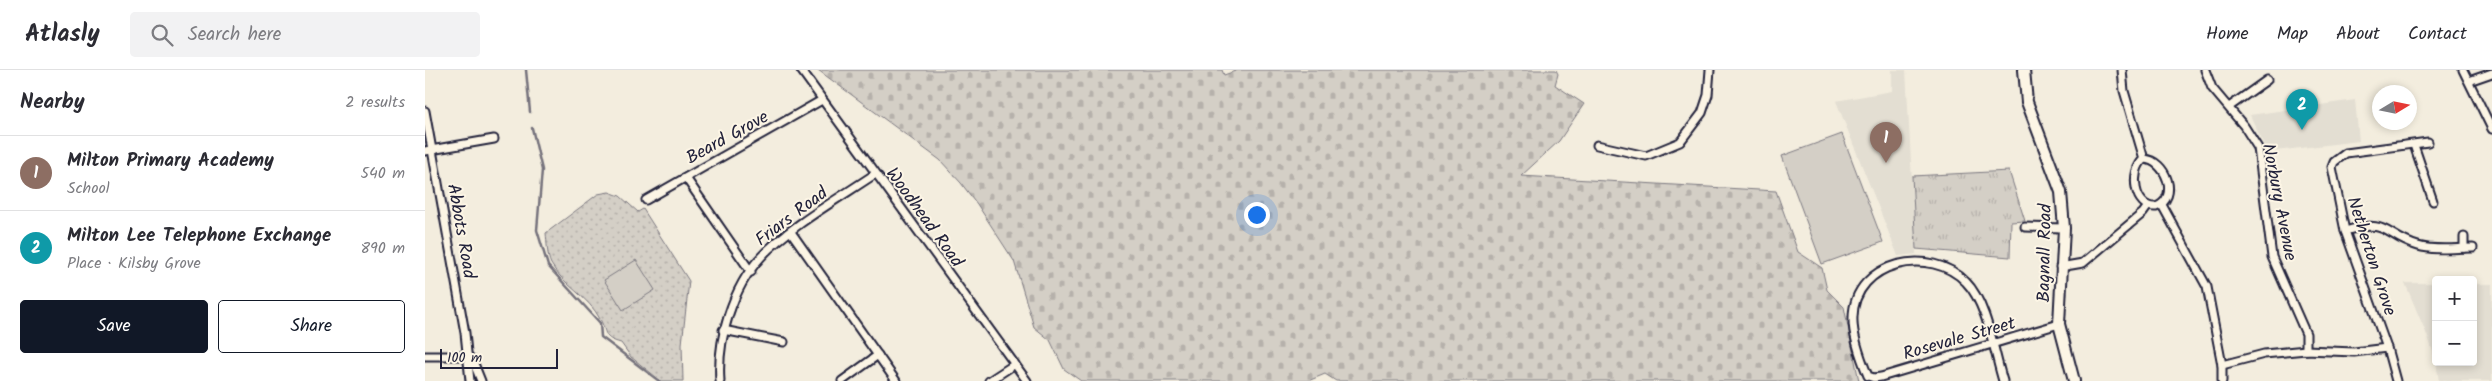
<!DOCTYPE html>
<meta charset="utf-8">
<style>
body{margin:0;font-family:Kalam,sans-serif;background:#f2f2f3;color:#2b2b33}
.controls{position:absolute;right:15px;bottom:15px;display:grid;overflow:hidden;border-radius:5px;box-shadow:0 2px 8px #0003}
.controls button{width:45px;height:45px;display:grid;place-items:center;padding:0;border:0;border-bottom:1px solid #e1e1e2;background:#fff;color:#2b2b33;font:25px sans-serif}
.compass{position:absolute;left:1947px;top:15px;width:45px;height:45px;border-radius:50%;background:#fff;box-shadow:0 2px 8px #0003;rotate:80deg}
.scale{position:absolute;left:15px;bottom:12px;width:118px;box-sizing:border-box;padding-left:5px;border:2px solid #22223b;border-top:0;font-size:14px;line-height:18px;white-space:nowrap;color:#22223b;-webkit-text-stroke:4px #fcf5e5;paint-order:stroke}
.you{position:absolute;left:831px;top:144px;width:18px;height:18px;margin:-12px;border:4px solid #fff;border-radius:50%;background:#1a73e8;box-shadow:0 0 0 8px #1a73e833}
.badge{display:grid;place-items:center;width:32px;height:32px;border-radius:50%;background:#111827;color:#fff;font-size:16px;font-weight:700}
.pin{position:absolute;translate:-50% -41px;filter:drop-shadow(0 1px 2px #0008)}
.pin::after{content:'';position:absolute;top:26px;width:18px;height:15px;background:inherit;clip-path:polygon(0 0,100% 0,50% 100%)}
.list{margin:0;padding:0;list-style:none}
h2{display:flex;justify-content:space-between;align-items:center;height:65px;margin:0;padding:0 20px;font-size:21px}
h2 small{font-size:16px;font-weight:400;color:#7c7c81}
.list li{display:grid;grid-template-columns:32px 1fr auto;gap:15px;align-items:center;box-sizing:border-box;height:75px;padding:0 20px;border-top:1px solid #e1e1e2}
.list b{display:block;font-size:19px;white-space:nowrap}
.list p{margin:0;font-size:16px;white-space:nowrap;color:#7c7c81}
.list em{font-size:16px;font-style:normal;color:#7c7c81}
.actions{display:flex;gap:10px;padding:15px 20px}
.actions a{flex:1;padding:11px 0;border:1px solid #111827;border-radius:5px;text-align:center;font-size:18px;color:#111827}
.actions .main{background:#111827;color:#fff}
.icon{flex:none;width:28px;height:28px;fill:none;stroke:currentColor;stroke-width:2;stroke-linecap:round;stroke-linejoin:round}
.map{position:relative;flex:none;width:2067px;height:311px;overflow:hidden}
header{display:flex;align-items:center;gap:30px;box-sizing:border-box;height:70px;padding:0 25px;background:#fff;border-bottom:1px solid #e1e1e2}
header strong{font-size:24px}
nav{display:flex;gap:28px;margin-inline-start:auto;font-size:18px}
.search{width:350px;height:45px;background:#f2f2f3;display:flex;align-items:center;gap:12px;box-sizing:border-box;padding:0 18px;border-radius:5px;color:#7c7c81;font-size:19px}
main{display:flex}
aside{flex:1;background:#fff}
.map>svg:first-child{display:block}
.built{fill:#e3ded2}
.grass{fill:url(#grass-dots);stroke:#7b7880}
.cemetery{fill:url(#cemetery-stones);stroke:#7b7880}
.park{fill:url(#park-tufts);stroke:#7b7880}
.pitch{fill:#d4cfc6;stroke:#7b7880}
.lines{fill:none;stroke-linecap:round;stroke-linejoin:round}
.stream{stroke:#75727b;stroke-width:2.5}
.street-casing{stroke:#22223b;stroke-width:11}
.secondary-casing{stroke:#22223b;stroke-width:14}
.street{stroke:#fcf5e5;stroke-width:7}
.secondary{stroke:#fcf5e5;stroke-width:10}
.labels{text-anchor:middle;stroke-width:4;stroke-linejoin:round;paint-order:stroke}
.street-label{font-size:18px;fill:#22223b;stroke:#fcf5e5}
</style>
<header>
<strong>Atlasly</strong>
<div class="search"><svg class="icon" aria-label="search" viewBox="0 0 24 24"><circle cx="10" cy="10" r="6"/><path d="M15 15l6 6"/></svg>Search here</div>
<nav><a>Home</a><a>Map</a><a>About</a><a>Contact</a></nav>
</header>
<main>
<aside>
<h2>Nearby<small>2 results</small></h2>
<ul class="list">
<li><span class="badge" style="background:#8d6e63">1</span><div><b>Milton Primary Academy</b><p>School</p></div><em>540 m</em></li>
<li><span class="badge" style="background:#0f9aa8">2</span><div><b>Milton Lee Telephone Exchange</b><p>Place · Kilsby Grove</p></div><em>890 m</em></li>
</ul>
<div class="actions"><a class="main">Save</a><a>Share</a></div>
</aside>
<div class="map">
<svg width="2067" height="311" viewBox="0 0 2067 311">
<defs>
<pattern id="grass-dots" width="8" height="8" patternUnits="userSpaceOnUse" patternTransform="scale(1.25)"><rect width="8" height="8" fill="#d4cfc6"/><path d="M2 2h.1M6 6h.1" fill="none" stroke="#b6b1ab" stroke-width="1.8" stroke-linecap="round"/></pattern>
<pattern id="cemetery-stones" width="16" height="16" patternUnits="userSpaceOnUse" patternTransform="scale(1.25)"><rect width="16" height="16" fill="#d4cfc6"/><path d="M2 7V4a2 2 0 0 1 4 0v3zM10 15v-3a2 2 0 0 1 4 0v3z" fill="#b6b1ab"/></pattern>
<pattern id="park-tufts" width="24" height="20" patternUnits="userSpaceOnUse" patternTransform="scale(1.25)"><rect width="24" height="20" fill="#d4cfc6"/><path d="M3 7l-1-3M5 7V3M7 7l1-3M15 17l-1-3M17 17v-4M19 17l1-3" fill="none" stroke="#b6b1ab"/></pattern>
</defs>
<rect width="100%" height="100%" fill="#f3edde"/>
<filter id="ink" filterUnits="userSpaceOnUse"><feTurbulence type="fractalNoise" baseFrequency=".02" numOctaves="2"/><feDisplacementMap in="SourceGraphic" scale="10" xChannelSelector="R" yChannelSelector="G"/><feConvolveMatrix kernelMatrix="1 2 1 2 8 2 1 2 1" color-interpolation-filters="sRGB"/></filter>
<g filter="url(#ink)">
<!-- built -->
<g class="built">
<path d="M1467 0H1481L1491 184 1473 186 1411 31 1467 21Z"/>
<path d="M1930 30 1934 71 1842 82 1825 45Z"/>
<path d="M1980 213H2011V291L2004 270Z"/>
<path d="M2048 214H2067V311H2014L2011 292H2048Z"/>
</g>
<!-- grass -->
<path class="grass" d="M184 122 195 126 213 142 218 139 264 211 257 274 258 311H236L206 287 196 273C177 268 183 264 175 249 164 227 138 215 126 194 122 186 122 172 121 163L173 124Z"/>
<!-- cemetery -->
<path class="cemetery" d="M393 0H797L799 5 813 0H1131L1133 4 1130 15 1159 34 1134 71 1096 106 1351 121 1373 182 1397 198 1402 220 1419 237 1434 311H911L900 304 883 311H656L639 299 625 270 609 257 589 191 552 134 536 113 515 90Z"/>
<!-- park -->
<path class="park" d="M1584 101 1600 151 1586 152 1585 187 1491 179 1487 106Z"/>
<!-- pitch -->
<g class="pitch">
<path d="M1417 64 1458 172 1397 194 1357 86Z"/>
<path d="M211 190 230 220 198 240 179 210Z"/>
</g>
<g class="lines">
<!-- stream -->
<g class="stream">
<path d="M101 0 105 42"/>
<path d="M107 58 117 100 112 160 123 196 175 253 176 267 234 311"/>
</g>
<!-- street casing -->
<g class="street-casing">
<g id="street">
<path d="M376 0 602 311"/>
<path d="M1697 0 1699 21 1719 89"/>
<path d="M1780 0 1787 18 1819 56 1833 78 1847 187 1881 264V280"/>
<path d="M2038 0 2067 59"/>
<path d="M2044 11 2067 3"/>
<path d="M1804 37 1842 10"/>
<path d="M0 41 40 263 45 311"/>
<path d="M1172 75 1221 86 1255 72 1277 43 1283 25 1285 0"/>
<path d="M1989 75 2008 131"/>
<path d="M0 81 69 69"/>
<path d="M1719 89C1741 90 1755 128 1731 137 1709 139 1704 101 1719 89Z"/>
<path d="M261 108 326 202"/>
<path d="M221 130 397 30"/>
<path d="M1737 135 1782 217 1797 295V311"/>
<path d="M1600 157 1639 158"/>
<path d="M1920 161C1965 148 1957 165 1993 176 2010 181 2030 178 2048 178"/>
<path d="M366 162 471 311"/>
<path d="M2039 178V167"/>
<path d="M1635 197 1658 193 1718 143 1723 136"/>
<path d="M298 260 359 272"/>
<path d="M0 286H43L48 291 56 311"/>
<path d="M1797 295 1839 284 1881 280 1929 282 1962 278"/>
<path d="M295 311C292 270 307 218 336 187 362 158 416 127 450 104"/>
<path d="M417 311 453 285"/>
<path d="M564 311 590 294"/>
<path d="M1578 311C1569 282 1562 233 1541 212 1506 175 1429 191 1428 247 1427 265 1436 289 1443 306L1449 308 1456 307 1634 254"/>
<path d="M1971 311 1962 278 1920 161 1907 97 1909 92 1921 83 2003 72"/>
</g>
</g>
<!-- secondary casing -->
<g class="secondary-casing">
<path id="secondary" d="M1599 0 1602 32 1636 122 1639 158 1634 254 1649 311"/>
</g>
<!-- street -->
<use href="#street" class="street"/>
<!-- secondary -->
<use href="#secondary" class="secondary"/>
</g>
</g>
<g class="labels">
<!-- street labels -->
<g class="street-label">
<text transform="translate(302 67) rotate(-29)" y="6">Beard Grove</text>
<text transform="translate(1855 132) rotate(79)" y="6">Norbury Avenue</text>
<text transform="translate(366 146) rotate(-37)" y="6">Friars Road</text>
<text transform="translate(500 147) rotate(54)" y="6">Woodhead Road</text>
<text transform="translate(37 161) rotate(80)" y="6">Abbots Road</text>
<text transform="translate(1619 183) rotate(-89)" y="6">Bagnall Road</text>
<text transform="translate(1947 186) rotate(72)" y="6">Netherton Grove</text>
<text transform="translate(1534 268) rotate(-16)" y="6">Rosevale Street</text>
</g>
</g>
</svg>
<div class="controls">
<button>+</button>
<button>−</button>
</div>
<svg class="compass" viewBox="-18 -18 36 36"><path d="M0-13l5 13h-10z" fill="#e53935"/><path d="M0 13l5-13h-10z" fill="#7c7c81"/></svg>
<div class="scale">100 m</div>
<div class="you"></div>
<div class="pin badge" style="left:1461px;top:93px;background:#8d6e63">1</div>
<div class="pin badge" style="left:1877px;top:60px;background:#0f9aa8">2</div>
</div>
</main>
